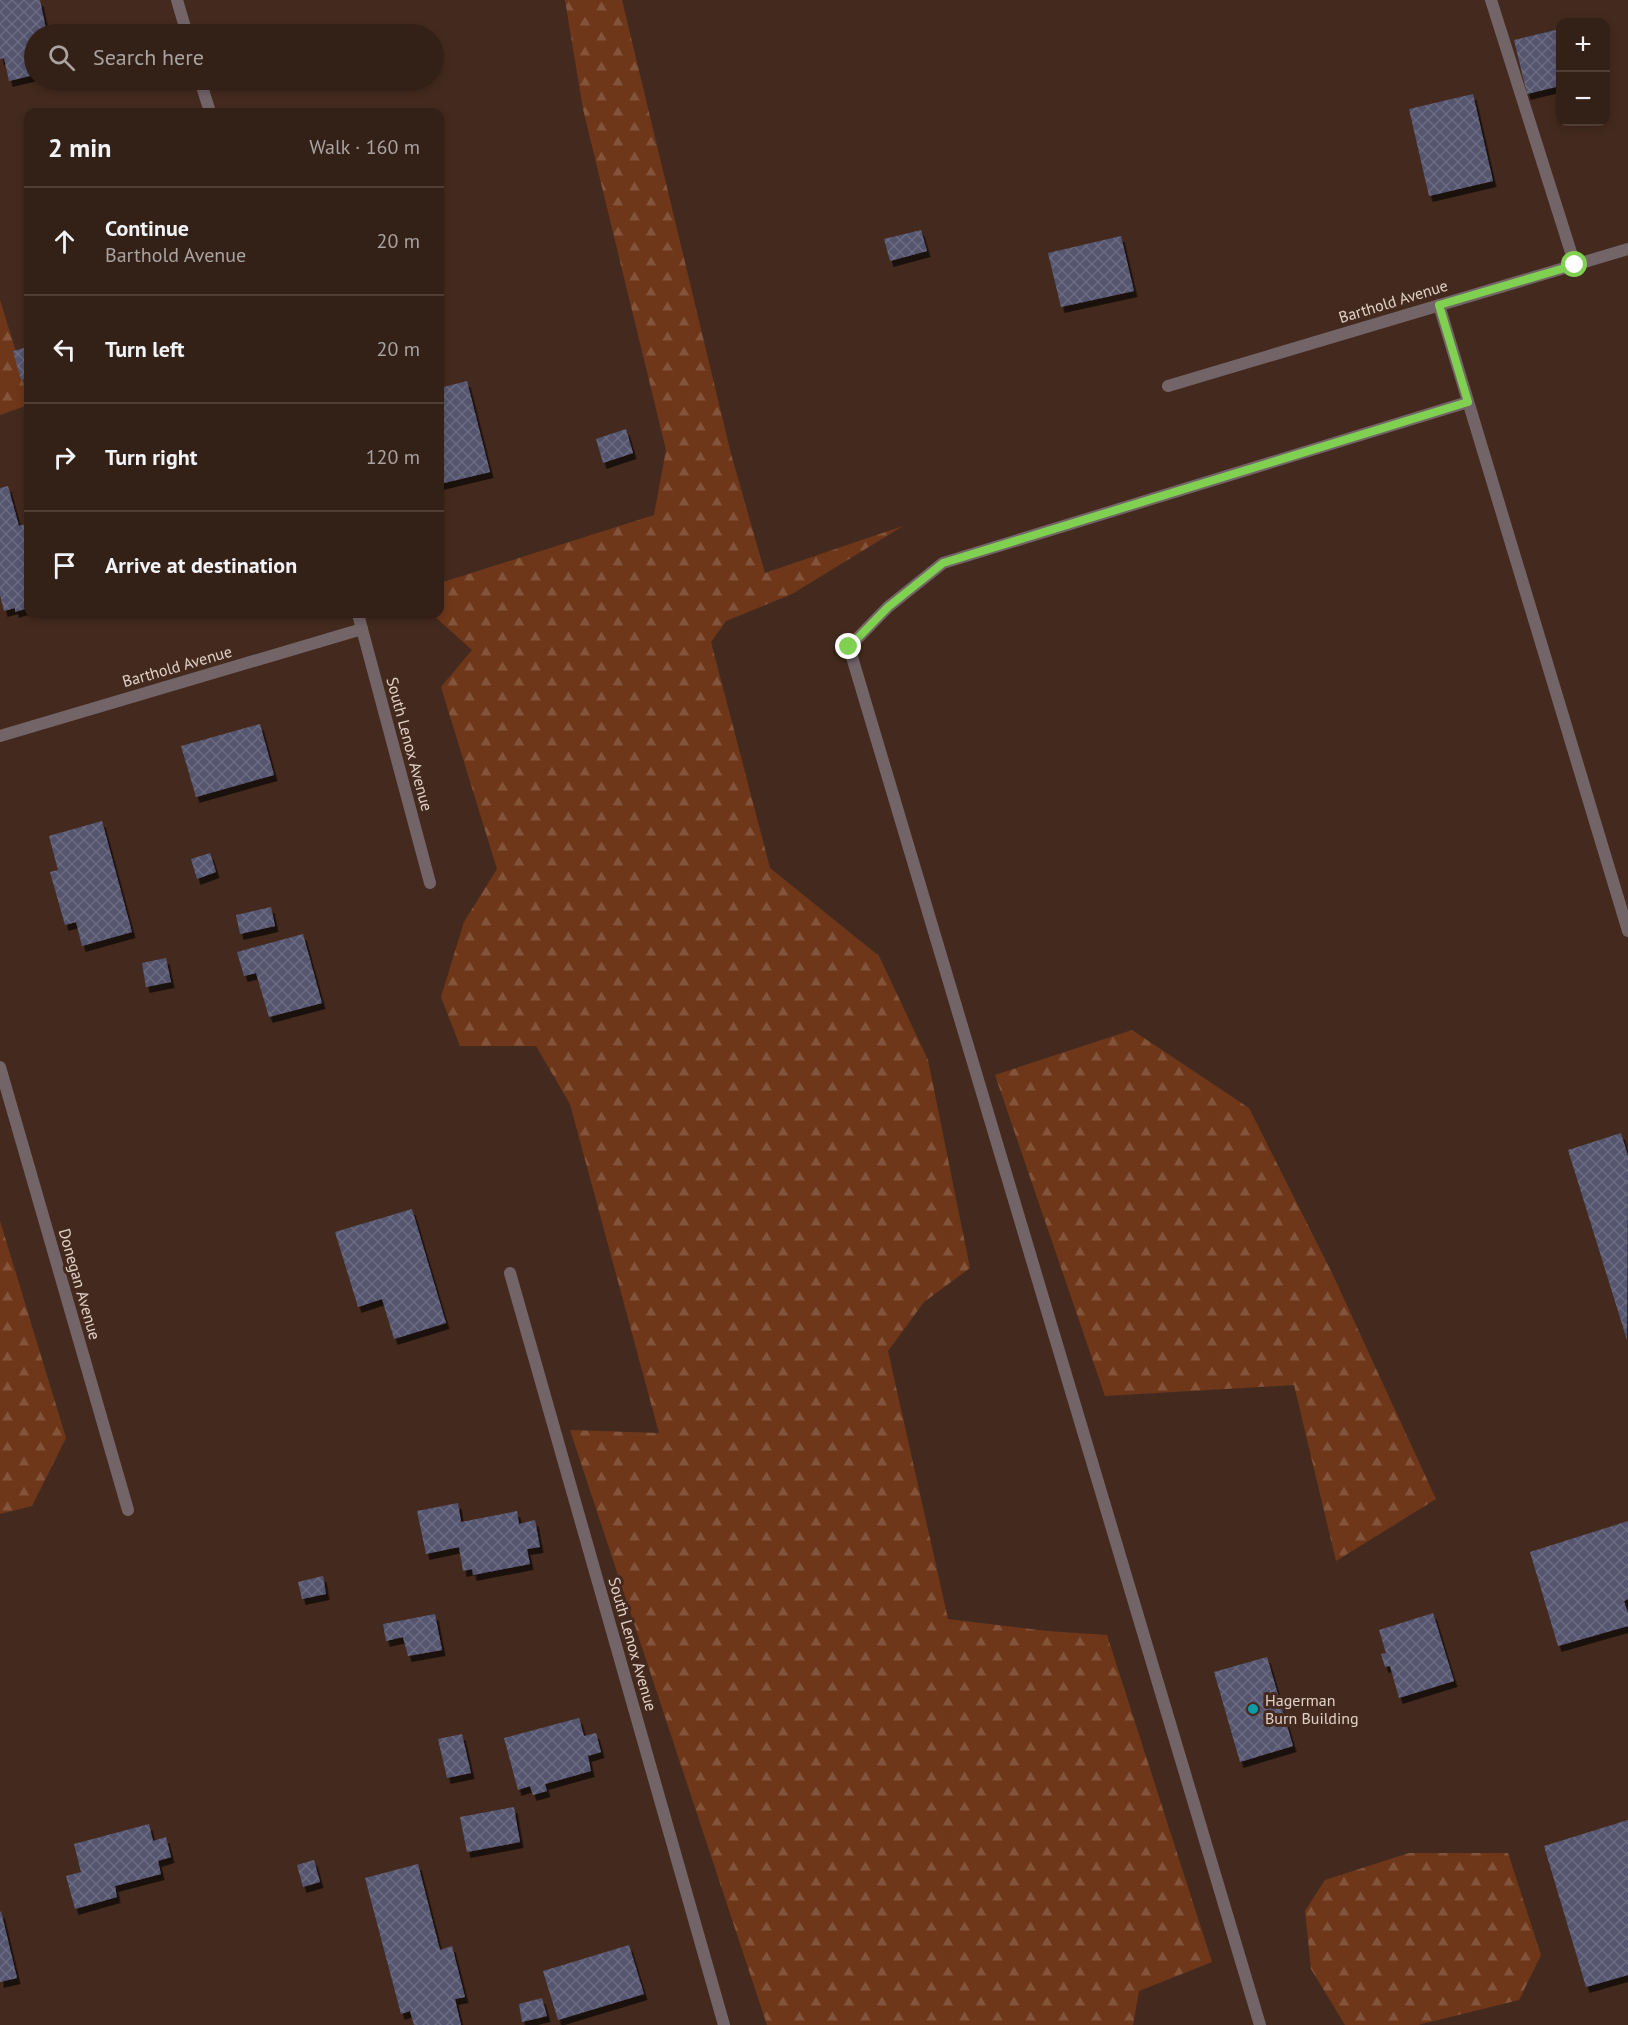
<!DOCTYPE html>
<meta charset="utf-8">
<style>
body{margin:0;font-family:"PT Sans",sans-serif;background:#3e2d23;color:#f1f3f6}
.controls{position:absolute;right:18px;top:18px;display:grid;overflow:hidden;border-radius:12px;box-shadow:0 3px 9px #0003}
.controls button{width:54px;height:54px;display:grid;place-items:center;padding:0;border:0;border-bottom:2px solid #4e3e35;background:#332016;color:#f1f3f6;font:30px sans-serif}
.stop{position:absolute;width:18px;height:18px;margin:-14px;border:4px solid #80d051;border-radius:50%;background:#fff}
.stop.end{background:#80d051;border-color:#fff;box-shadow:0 2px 6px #0008}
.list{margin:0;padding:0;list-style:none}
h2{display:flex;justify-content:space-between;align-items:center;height:78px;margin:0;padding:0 24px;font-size:26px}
h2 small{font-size:20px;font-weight:400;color:#a9a3a1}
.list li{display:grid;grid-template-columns:39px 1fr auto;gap:18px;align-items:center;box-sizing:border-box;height:108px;padding:0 24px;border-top:2px solid #4e3e35}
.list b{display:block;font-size:22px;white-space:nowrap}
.list p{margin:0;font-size:20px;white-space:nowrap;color:#a9a3a1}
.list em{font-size:20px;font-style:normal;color:#a9a3a1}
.icon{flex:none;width:33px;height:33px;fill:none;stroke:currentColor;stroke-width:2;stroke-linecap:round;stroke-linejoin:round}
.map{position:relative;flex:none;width:1628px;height:2025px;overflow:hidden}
.search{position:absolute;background:#332016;box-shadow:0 3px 9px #0003;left:24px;top:24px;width:420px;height:66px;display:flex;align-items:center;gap:15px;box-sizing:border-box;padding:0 21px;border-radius:33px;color:#a9a3a1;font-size:22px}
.panel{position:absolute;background:#332016;box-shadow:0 3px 9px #0003;left:24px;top:108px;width:420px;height:510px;border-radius:12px}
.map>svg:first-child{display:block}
.forest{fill:url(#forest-firs)}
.building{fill:url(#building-cross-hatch);filter:url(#shadow)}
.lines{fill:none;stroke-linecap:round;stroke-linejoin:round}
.service{stroke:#736468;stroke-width:12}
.minor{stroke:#736468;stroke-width:12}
.route{stroke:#80d051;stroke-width:8}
.culture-dot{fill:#0f9aa8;stroke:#442a1e;stroke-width:2}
.labels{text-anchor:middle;stroke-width:6;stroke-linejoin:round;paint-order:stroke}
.street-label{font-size:16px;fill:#e1d0c8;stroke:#442a1e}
.poi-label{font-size:16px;fill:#e1d0c8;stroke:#442a1e;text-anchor:start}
</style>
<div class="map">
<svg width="1628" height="2025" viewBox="0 0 1628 2025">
<defs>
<pattern id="forest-firs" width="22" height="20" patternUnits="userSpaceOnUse" patternTransform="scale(1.5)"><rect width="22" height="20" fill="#6f371a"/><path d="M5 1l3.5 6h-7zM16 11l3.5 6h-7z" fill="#83533a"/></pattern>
<pattern id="building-cross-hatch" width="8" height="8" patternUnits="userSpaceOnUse" patternTransform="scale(1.5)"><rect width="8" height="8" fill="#54546f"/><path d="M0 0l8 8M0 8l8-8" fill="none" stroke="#6c6c82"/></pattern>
<filter id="shadow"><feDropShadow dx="3.5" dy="6" stdDeviation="0" flood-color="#0009"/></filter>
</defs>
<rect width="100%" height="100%" fill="#442a1e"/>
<!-- forest -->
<g class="forest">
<path d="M565 0H622L731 454 765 573 903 526 792 594 726 621 711 642 770 868 879 956 928 1060 970 1268 924 1302 888 1351 948 1619 1047 1631 1107 1635 1212 1962 1139 1991 1133 2025H767L570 1430 659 1433 570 1104 536 1046H460L441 997 464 922 497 869 441 687 472 650 432 614H440V583L654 515 666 450 583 109Z"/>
<path d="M0 300 28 391V405L0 415Z"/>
<path d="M1132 1030 1249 1108 1332 1273 1436 1499 1336 1561 1294 1385 1105 1396 995 1075Z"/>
<path d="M0 1221 66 1438 32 1506 0 1514Z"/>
<path d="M1409 1853H1508L1541 1955 1519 2000 1418 2025H1345L1311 1969 1305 1911 1325 1880Z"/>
</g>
<!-- building -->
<g class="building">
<path d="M0 0H40L47 34H34V75L9 81 4 58 0 59Z"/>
<path d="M1560 29V86L1527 94 1514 40Z"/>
<path d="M1473 94 1493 181 1429 196 1409 109Z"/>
<path d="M921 230 927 251 890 261 884 239Z"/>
<path d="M1121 236 1134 291 1061 307 1048 253Z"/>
<path d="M28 347V378L21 380 13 351Z"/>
<path d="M467 381 490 472 440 484V388Z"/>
<path d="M626 429 633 453 603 463 596 439Z"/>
<path d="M8 486 19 526 28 523V608L15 612V608L4 611 0 595V488Z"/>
<path d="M260 724 274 775 196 797 181 746Z"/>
<path d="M102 821 132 932 82 946 76 922 65 925 50 872 58 870 49 836Z"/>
<path d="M210 853 216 872 197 879 191 859Z"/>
<path d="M271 907 275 926 240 934 236 915Z"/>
<path d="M303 934 322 1003 269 1017 256 973 244 976 237 952Z"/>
<path d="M166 958 171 982 146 987 142 963Z"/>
<path d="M1621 1133 1628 1156 1627 1340 1568 1150Z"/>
<path d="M412 1209 446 1323 394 1339 382 1299 358 1307 335 1232Z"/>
<path d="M458 1503 461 1522 517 1511 519 1524 535 1520 540 1547 527 1549 530 1564 473 1575 472 1569 463 1571 459 1547 426 1554 417 1511Z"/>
<path d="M1628 1521V1599L1624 1601 1628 1613V1626L1558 1646 1530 1552Z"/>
<path d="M323 1576 326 1594 302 1599 298 1582Z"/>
<path d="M1433 1613 1454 1681 1399 1698 1390 1666 1385 1667 1381 1654 1386 1653 1379 1630Z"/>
<path d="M435 1614 442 1650 408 1656 403 1637 386 1641 383 1624Z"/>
<path d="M1267 1657 1293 1746 1240 1762 1214 1672Z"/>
<path d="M579 1718 584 1736 596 1733 601 1752 588 1756 591 1771 545 1784 547 1791 533 1795 530 1786 518 1790 504 1738Z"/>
<path d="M462 1734 471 1773 447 1778 438 1739Z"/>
<path d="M514 1807 520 1842 467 1852 460 1817Z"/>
<path d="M1628 1820V1975L1586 1987 1544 1846Z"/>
<path d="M149 1824 153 1841 166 1837 171 1857 158 1861 161 1874 115 1886 117 1897 75 1909 66 1876 81 1872 74 1844Z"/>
<path d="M314 1860 320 1882 303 1887 297 1865Z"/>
<path d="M418 1864 440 1950 452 1946 465 1997 455 1999 461 2025H414L410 2011 401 2014 365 1878Z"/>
<path d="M1 1911 17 1978 0 1982V1912Z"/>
<path d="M629 1945 644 1994 558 2020 543 1971Z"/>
<path d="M542 1998 547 2016 522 2022 519 2004Z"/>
</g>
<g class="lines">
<!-- service -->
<g class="service">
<path d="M1491 0 1575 265"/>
<path d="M1439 305 1628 931"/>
<path d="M1260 2025 849 647 888 607 943 563 1468 402"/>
</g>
<!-- minor -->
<g class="minor">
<path d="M177 0 187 34"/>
<path d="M200 80 210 112"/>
<path d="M1168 386 1628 249"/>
<path d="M358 614 430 883"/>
<path d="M0 736 362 629"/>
<path d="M0 1067 128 1510"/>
<path d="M510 1273 724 2025"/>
</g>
</g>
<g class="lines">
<!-- route -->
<path class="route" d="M849 647 888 607 943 563 1468 402 1439 305 1575 265"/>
</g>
<!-- markers -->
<circle class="culture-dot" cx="1253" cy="1709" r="6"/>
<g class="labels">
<!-- street labels -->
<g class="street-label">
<text transform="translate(1393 301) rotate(-17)" y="6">Barthold Avenue</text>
<text transform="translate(177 666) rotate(-16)" y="6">Barthold Avenue</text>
<text transform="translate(410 744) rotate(75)" y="6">South Lenox Avenue</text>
<text transform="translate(80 1284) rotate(74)" y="6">Donegan Avenue</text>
<text transform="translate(633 1644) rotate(74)" y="6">South Lenox Avenue</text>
</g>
<!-- poi labels -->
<g class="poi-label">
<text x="1265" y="1706">Hagerman<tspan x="1265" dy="18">Burn Building</tspan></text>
</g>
</g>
</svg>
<div class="controls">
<button>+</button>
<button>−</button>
</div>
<div class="stop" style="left:1575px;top:265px"></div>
<div class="stop end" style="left:849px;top:647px"></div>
<div class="search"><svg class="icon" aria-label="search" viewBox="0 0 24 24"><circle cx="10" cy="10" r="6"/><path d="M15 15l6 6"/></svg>Search here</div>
<section class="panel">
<h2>2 min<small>Walk · 160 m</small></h2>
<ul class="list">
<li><svg class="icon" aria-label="ahead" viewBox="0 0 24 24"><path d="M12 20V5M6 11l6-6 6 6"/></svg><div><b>Continue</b><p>Barthold Avenue</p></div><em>20 m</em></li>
<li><svg class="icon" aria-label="left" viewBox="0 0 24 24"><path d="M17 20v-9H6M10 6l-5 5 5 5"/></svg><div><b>Turn left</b></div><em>20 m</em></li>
<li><svg class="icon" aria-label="right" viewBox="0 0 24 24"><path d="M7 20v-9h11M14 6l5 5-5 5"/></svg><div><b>Turn right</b></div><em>120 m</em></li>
<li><svg class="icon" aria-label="arrive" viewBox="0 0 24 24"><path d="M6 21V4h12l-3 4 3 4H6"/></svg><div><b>Arrive at destination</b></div></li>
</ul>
</section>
</div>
